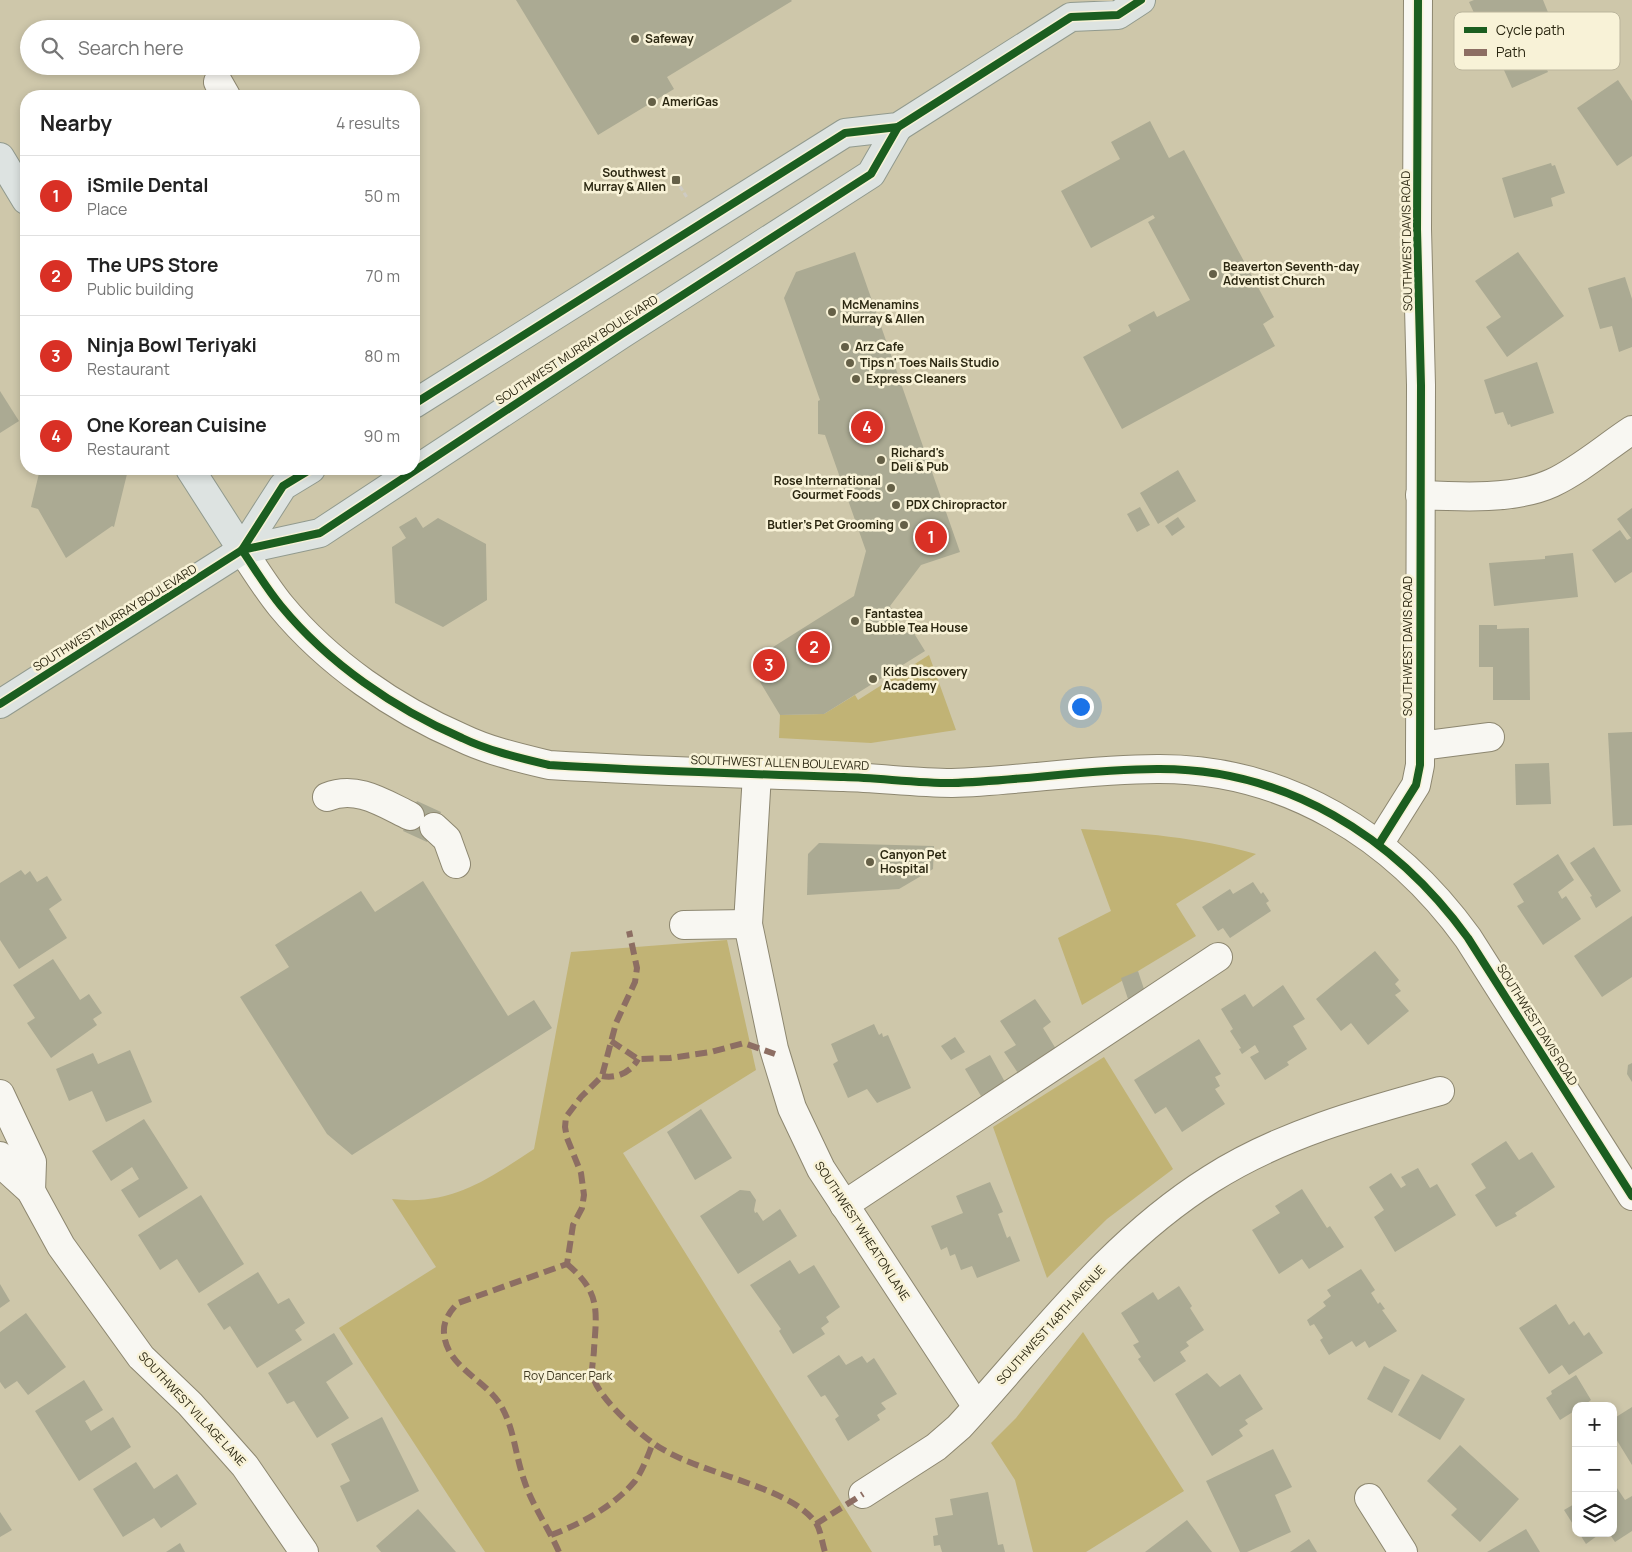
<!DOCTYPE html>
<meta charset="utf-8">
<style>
body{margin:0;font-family:Manrope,sans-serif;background:#f6f6f6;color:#222}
.controls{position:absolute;right:15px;bottom:15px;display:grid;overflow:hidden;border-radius:10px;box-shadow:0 2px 8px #0003}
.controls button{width:45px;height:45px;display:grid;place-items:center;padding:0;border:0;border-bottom:1px solid #e0e0e0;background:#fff;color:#222;font:25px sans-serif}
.you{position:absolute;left:1080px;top:706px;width:18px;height:18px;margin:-12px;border:4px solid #fff;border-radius:50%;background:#1a73e8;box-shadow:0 0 0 8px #1a73e833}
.badge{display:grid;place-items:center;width:32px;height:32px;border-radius:50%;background:#d93025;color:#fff;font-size:16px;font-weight:700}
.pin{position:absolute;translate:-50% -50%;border:2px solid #fff;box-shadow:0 1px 5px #0006}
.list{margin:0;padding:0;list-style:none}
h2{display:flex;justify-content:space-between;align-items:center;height:65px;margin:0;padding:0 20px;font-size:21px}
h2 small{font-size:16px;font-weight:400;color:#767676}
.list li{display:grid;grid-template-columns:32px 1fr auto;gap:15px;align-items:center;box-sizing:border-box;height:80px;padding:0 20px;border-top:1px solid #e0e0e0}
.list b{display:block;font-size:19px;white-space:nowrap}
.list p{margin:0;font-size:16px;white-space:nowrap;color:#767676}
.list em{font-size:16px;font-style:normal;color:#767676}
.icon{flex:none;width:28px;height:28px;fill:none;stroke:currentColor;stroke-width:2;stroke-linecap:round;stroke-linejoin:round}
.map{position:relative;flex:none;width:1632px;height:1552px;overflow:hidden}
.search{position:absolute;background:#fff;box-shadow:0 2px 8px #0003;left:20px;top:20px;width:400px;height:55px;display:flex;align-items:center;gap:12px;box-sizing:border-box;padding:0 18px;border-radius:28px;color:#767676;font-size:19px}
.panel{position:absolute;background:#fff;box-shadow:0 2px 8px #0003;left:20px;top:90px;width:400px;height:385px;border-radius:20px}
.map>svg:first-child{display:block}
.green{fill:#c1b375}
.building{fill:#abaa93}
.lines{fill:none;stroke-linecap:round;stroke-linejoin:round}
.minor-casing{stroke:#8d8770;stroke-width:30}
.major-casing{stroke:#919a8e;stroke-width:30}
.path{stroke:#cecbc2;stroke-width:3;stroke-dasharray:5 2.5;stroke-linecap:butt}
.minor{stroke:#f8f7f2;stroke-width:28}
.major{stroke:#dde3e1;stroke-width:28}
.quiet{stroke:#8d6e63;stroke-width:6;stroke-dasharray:12 6;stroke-linecap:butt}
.cycleway-casing{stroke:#f8f2d7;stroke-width:11}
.cycleway{stroke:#1b5e20;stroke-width:8}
.poi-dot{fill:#656047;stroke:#f8f2d7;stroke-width:2}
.labels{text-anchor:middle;stroke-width:5;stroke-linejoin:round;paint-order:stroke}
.poi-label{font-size:12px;font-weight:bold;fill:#2c2812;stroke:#f8f2d7;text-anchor:start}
.street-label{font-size:12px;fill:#2c2812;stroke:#f8f2d7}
.park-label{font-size:12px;fill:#3f3921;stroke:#f8f2d7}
.key{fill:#f8f2d7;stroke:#bbb59c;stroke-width:1}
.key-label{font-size:14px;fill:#2c2812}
</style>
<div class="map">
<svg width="1632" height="1552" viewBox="0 0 1632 1552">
<rect width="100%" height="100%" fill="#cec7aa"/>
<!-- green -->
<g class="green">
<path d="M929 655 956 730 871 743 779 738 780 715 824 714 855 695 858 700Z"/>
<path d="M1081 829C1141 833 1197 837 1256 854L1176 904 1196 936 1082 1005 1058 938 1111 911Z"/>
<path d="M727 940 756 1070 623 1153 872 1552H485L339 1328 436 1267 392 1199C451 1206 487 1180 534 1149L571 952Z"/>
<path d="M1104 1057 1173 1169 1107 1219 1047 1278 993 1127Z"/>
<path d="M1083 1332 1184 1491 1086 1552H1033L1015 1480 991 1443 1016 1418Z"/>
</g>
<!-- building -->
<g class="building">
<path d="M516 0H791L792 1 667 77 674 89 598 135Z"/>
<path d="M1474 0H1543L1556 32 1535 43 1548 72 1512 88 1499 59 1506 56 1491 21 1480 26 1469 2Z"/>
<path d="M1618 80 1632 101V156L1617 166 1577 108Z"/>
<path d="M1150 121 1169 158 1184 150 1274 317 1263 324 1275 346 1122 429 1083 357 1131 331 1128 325 1154 311 1157 317 1190 300 1148 222 1155 218 1153 215 1091 248 1061 191 1120 159 1111 142Z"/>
<path d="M1551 163 1552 166 1555 165 1565 193 1551 198 1553 206 1514 218 1502 178Z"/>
<path d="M855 252 960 552 921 565 890 606 907 633 912 630 925 651 824 714 780 715 757 677 762 654 854 596 866 551 825 435 818 434V401L820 400 784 298 796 272Z"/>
<path d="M1518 252 1564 316 1507 357 1486 327 1501 317 1475 281Z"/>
<path d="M1625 277 1632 299V347L1619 352 1612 326 1600 329 1588 288Z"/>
<path d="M1537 362 1554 413 1511 427 1510 424 1508 425 1503 412 1495 414 1484 380Z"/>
<path d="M0 391 19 421 0 433Z"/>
<path d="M40 469H119L127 474 114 527 112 526 66 558 38 509 31 507Z"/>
<path d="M1178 470 1196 501 1158 524 1140 493Z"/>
<path d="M1140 507 1150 525 1137 532 1127 514Z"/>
<path d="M1632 508V572L1615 583 1592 550 1620 530 1627 540 1631 538 1617 519Z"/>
<path d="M416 517 423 528 438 518 486 544 487 600 443 627 395 603 392 547 406 538 399 527Z"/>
<path d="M1178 517 1185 527 1172 536 1165 526Z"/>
<path d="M1573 553 1578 597 1494 606 1489 563 1545 559V556Z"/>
<path d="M1479 625H1497V629L1529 628 1530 700H1493V667H1479Z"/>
<path d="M1632 732V825L1613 826 1608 733Z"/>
<path d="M1549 763 1551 804 1516 805 1515 764Z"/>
<path d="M417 801 441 812 427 842 403 831Z"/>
<path d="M819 843 934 846 933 869 899 889 807 895 808 854Z"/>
<path d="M1594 847 1621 891 1596 908 1590 897 1592 896 1570 863Z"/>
<path d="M1558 854 1574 880 1558 892 1562 899 1566 896 1581 919 1543 945 1517 906 1524 902 1513 884Z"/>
<path d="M21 870 25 875 30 871 37 882 47 876 62 900 49 909 67 938 19 969 0 940V883Z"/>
<path d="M423 881 508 1016 534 1000 552 1028 352 1155 327 1134 240 997 289 967 275 945 361 891 375 912Z"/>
<path d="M1253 882 1261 894 1263 892 1269 901 1266 903 1271 911 1230 938 1223 928 1218 931 1202 907 1230 889 1233 894Z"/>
<path d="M1632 916V977L1602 997 1574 956Z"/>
<path d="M1375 951 1399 980 1395 984 1401 991 1395 995 1409 1011 1368 1045 1351 1023 1341 1031 1316 999Z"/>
<path d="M53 959 80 1000 89 994 102 1013 93 1019 97 1025 51 1058 27 1023 35 1018 13 985Z"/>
<path d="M1138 971 1145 992 1128 999 1121 978Z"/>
<path d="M1283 985 1305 1019 1293 1026 1307 1049 1287 1062 1289 1065 1265 1080 1250 1057 1259 1052 1255 1045 1242 1054 1239 1049 1241 1048 1230 1031 1233 1029 1221 1009 1245 994 1253 1007Z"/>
<path d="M1035 999 1051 1022 1043 1028 1056 1049 1018 1073 1004 1052 1016 1045 1000 1021Z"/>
<path d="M874 1024 879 1035 882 1033 883 1037 888 1035 911 1088 877 1103 867 1089 848 1098 833 1064 838 1061 831 1044Z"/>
<path d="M955 1037 965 1052 951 1060 941 1046Z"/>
<path d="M1199 1039 1221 1074 1215 1077 1220 1086 1215 1089 1225 1104 1182 1132 1166 1107 1155 1114 1134 1080Z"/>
<path d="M130 1050 152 1102 106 1122 92 1091 69 1101 56 1069 93 1053 98 1064Z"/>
<path d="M990 1055 1005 1082 981 1096 965 1069Z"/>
<path d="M1632 1063V1082L1627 1074 1628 1065Z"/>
<path d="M701 1109 732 1158 695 1180 667 1132Z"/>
<path d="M144 1119 188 1188 139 1218 121 1190 139 1179 132 1167 111 1181 92 1151Z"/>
<path d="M1506 1141 1519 1160 1532 1152 1555 1187 1515 1213 1517 1216 1496 1227 1475 1195 1486 1188 1471 1164Z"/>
<path d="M1418 1168 1430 1188 1437 1184 1456 1215 1395 1252 1374 1217 1384 1210 1369 1187 1391 1173 1401 1188 1406 1185 1401 1177Z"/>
<path d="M990 1182 1003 1212 998 1214 1007 1238 1010 1236 1020 1261 977 1278 972 1266 961 1270 955 1254 950 1256 947 1247 941 1250 931 1226 963 1213 956 1196Z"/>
<path d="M1302 1189 1327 1228 1330 1226 1344 1247 1309 1269 1302 1259 1279 1274 1252 1230 1280 1213 1275 1206Z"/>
<path d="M740 1190 750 1191 756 1200 754 1210 755 1213 757 1212 763 1221 780 1209 797 1236 738 1274 700 1216Z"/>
<path d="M201 1195 244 1264 199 1293 177 1259 160 1270 138 1235Z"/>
<path d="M790 1260 799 1274 814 1265 840 1307 826 1317 829 1322 821 1328 825 1334 793 1354 779 1331 781 1329 750 1285Z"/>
<path d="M1361 1269 1375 1290 1371 1293 1378 1304 1380 1302 1385 1309 1382 1310 1397 1331 1369 1348 1365 1341 1356 1347 1352 1341 1329 1355 1320 1340 1323 1338 1314 1324 1310 1326 1307 1320 1326 1306 1323 1302 1331 1296 1327 1290Z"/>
<path d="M258 1272 278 1304 289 1298 305 1323 295 1330 302 1340 257 1368 230 1326 224 1330 207 1304Z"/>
<path d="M0 1284 10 1301 0 1308Z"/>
<path d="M1179 1286 1192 1306 1190 1308 1204 1330 1186 1342 1189 1346 1180 1352 1186 1361 1154 1382 1138 1359 1141 1357 1133 1345 1139 1342 1121 1313 1153 1292 1158 1300Z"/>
<path d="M1556 1304 1569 1325 1574 1321 1584 1336 1589 1332 1603 1353 1569 1375 1562 1365 1549 1374 1519 1328Z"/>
<path d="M26 1313 66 1367 28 1395 17 1381 5 1389 0 1382V1332Z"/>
<path d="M334 1333 353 1364 326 1382 349 1418 317 1438 294 1401 287 1404 268 1373Z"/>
<path d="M839 1355 846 1365 862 1356 867 1363 874 1358 897 1394 881 1403 886 1409 877 1415 880 1420 848 1441 835 1419 839 1416 825 1395 821 1397 807 1376Z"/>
<path d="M1384 1366 1410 1380 1392 1413 1367 1399Z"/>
<path d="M1207 1373 1220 1387 1240 1374 1263 1409 1245 1420 1248 1424 1239 1430 1243 1436 1212 1456 1175 1394Z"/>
<path d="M1422 1374 1465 1399 1440 1440 1398 1415Z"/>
<path d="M1576 1375 1591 1400 1583 1406H1576V1410L1560 1420 1546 1398 1552 1394 1551 1391Z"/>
<path d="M84 1380 103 1410 85 1421 91 1431 113 1417 131 1447 79 1481 35 1411Z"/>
<path d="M1632 1407V1465L1613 1434V1419Z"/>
<path d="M382 1417 419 1491 357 1522 340 1486 350 1481 331 1444Z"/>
<path d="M1460 1445 1519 1499 1480 1542 1451 1515 1457 1509 1427 1481Z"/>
<path d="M1273 1449 1292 1487 1275 1495 1291 1532 1247 1552H1240L1206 1481Z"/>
<path d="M136 1462 154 1489 177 1474 197 1504 161 1528 154 1518 123 1537 93 1489Z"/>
<path d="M1613 1482 1625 1500 1632 1496V1531L1615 1542 1609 1533H1613Z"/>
<path d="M988 1492 998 1545 1003 1544 1005 1552H942L940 1545 934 1546 933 1536 938 1535 935 1518 953 1515 950 1499Z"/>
<path d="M1576 1503V1529L1564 1510Z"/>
<path d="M418 1509 456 1552H381L376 1546Z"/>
<path d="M0 1512 12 1530 0 1537Z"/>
<path d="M1187 1520 1212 1552H1145Z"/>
<path d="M1526 1529 1540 1552H1487Z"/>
<path d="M1579 1533H1601L1586 1544Z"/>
<path d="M1309 1539 1317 1552H1290Z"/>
<path d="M180 1543 185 1552H166Z"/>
</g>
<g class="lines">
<!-- minor casing -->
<g class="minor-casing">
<g id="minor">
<path d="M218 82 226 96"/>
<path d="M1420 495C1460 497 1515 500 1552 483 1580 470 1606 447 1632 430"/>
<path d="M242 550C255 569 267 589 281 606 328 663 395 709 462 738 489 751 520 758 549 765 647 771 746 774 844 777 880 778 916 783 952 783 1020 781 1089 769 1157 769 1286 768 1395 837 1468 938L1632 1196"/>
<path d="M1420 746 1490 737"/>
<path d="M757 774 748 924 774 1049 792 1108 821 1169 977 1407"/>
<path d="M327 797C357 785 383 803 410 816"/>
<path d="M434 827 447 839 456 864"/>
<path d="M1379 844 1416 785 1420 765 1421 385 1417 229 1418 0"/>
<path d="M684 925 748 924"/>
<path d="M0 1094 32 1162 31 1191"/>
<path d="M0 1156 8 1170 31 1191 61 1246 141 1357 190 1404 245 1466 304 1552"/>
<path d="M844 1205 1218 957"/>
<path d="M863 1494 936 1447 959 1427C1039 1340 1109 1243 1211 1179 1280 1135 1363 1112 1440 1091"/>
<path d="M1369 1498 1403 1552"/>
</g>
</g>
<!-- major casing -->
<g class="major-casing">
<g id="major">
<path d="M0 157 26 200"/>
<path d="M414 404 845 133 898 127 1071 17 1118 15 1141 0"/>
<path d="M190 469 242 550"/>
<path d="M242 550 283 486 311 469"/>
<path d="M0 704 242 550 320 533 622 334 871 174 898 127"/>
</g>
</g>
<!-- path -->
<path class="path" d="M676 180 688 199"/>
<!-- minor -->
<use href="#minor" class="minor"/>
<!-- major -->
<use href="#major" class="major"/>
<!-- quiet -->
<g class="quiet">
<path d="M611 1041 638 1059 670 1058 711 1052 744 1043 775 1054"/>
<path d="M602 1076C617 1079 631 1072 638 1059"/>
<path d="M567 1264C600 1292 597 1309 594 1349 594 1356 592 1364 592 1372 594 1394 635 1430 653 1443 695 1474 789 1485 816 1523 821 1531 822 1543 825 1552"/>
<path d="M816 1524 863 1494"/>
<path d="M551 1535C581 1524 614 1506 635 1481 643 1470 648 1455 653 1443"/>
<path d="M559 1552C548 1527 532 1505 524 1480 515 1454 514 1427 500 1404 484 1379 446 1366 444 1333 443 1321 450 1311 458 1303L567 1264 573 1225 582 1208 584 1195 581 1173 567 1138 565 1127 566 1117 581 1097 602 1076 616 1023 635 982 637 968 629 931"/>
</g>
<!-- cycleway casing -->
<g class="cycleway-casing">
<g id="cycleway">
<path d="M414 404 845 133 898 127 1071 17 1118 15 1141 0"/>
<path d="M242 550C255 569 267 589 281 606 328 663 395 709 462 738 489 751 520 758 549 765 647 771 746 774 844 777 880 778 916 783 952 783 1020 781 1089 769 1157 769 1286 768 1395 837 1468 938L1632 1196"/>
<path d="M242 550 283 486 311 469"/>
<path d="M0 704 242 550 320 533 622 334 871 174 898 127"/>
<path d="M1379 844 1416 785 1420 765 1421 385 1417 229 1418 0"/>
</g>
</g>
<!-- cycleway -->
<use href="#cycleway" class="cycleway"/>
</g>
<!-- markers -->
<g class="poi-dot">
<circle cx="635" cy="39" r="5"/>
<circle cx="652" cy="102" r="5"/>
<rect x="671" y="175" width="10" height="10" rx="2.5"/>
<circle cx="1213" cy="274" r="5"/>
<circle cx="832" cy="312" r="5"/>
<circle cx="845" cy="347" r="5"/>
<circle cx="850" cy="363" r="5"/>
<circle cx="856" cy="379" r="5"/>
<circle cx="881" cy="460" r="5"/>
<circle cx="891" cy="488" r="5"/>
<circle cx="896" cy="505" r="5"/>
<circle cx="904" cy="525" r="5"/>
<circle cx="855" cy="621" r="5"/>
<circle cx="873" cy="679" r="5"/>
<circle cx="870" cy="862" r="5"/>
</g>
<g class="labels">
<!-- poi labels -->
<g class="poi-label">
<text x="645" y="43">Safeway</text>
<text x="662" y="106">AmeriGas</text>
<text x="666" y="177" text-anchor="end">Southwest<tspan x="666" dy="14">Murray &amp; Allen</tspan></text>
<text x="1223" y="271">Beaverton Seventh-day<tspan x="1223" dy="14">Adventist Church</tspan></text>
<text x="842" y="309">McMenamins<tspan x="842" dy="14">Murray &amp; Allen</tspan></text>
<text x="855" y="351">Arz Cafe</text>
<text x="860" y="367">Tips n' Toes Nails Studio</text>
<text x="866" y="383">Express Cleaners</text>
<text x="891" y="457">Richard's<tspan x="891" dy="14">Deli &amp; Pub</tspan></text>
<text x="881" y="485" text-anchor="end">Rose International<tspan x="881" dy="14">Gourmet Foods</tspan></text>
<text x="906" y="509">PDX Chiropractor</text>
<text x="894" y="529" text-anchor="end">Butler's Pet Grooming</text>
<text x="865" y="618">Fantastea<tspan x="865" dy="14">Bubble Tea House</tspan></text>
<text x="883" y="676">Kids Discovery<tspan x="883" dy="14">Academy</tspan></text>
<text x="880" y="859">Canyon Pet<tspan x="880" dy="14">Hospital</tspan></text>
</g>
<!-- street labels -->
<g class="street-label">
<text transform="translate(1407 241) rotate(-91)" y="4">SOUTHWEST DAVIS ROAD</text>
<text transform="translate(577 350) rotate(-33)" y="4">SOUTHWEST MURRAY BOULEVARD</text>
<text transform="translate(115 618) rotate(-32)" y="4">SOUTHWEST MURRAY BOULEVARD</text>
<text transform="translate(1408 646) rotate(-90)" y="4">SOUTHWEST DAVIS ROAD</text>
<text transform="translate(780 763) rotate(2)" y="4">SOUTHWEST ALLEN BOULEVARD</text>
<text transform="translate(1537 1025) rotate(58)" y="4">SOUTHWEST DAVIS ROAD</text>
<text transform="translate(862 1231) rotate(57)" y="4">SOUTHWEST WHEATON LANE</text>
<text transform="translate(1051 1325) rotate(-48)" y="4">SOUTHWEST 148TH AVENUE</text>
<text transform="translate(192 1409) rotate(47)" y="4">SOUTHWEST VILLAGE LANE</text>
</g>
<!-- park labels -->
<g class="park-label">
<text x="568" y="1380">Roy Dancer Park</text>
</g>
</g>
<!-- legend -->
<rect x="1454" y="12" width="166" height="58" rx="8" class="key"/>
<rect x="1464" y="27" width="23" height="6" fill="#1b5e20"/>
<rect x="1464" y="49" width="23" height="7" fill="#8d6e63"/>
<g class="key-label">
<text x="1496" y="35">Cycle path</text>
<text x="1496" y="57">Path</text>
</g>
</svg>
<div class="controls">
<button>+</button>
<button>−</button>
<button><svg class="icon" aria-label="layers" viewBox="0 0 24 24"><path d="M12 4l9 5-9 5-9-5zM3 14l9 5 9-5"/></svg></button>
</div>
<div class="you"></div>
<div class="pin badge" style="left:931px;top:537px">1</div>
<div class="pin badge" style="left:814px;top:647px">2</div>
<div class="pin badge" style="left:769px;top:665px">3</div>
<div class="pin badge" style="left:867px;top:427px">4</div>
<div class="search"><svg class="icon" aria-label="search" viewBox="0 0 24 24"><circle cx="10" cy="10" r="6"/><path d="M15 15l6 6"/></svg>Search here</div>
<section class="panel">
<h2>Nearby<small>4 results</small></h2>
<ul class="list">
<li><span class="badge">1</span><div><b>iSmile Dental</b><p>Place</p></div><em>50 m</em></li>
<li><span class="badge">2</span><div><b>The UPS Store</b><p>Public building</p></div><em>70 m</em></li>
<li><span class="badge">3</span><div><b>Ninja Bowl Teriyaki</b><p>Restaurant</p></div><em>80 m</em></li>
<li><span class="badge">4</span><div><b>One Korean Cuisine</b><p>Restaurant</p></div><em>90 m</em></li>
</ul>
</section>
</div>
